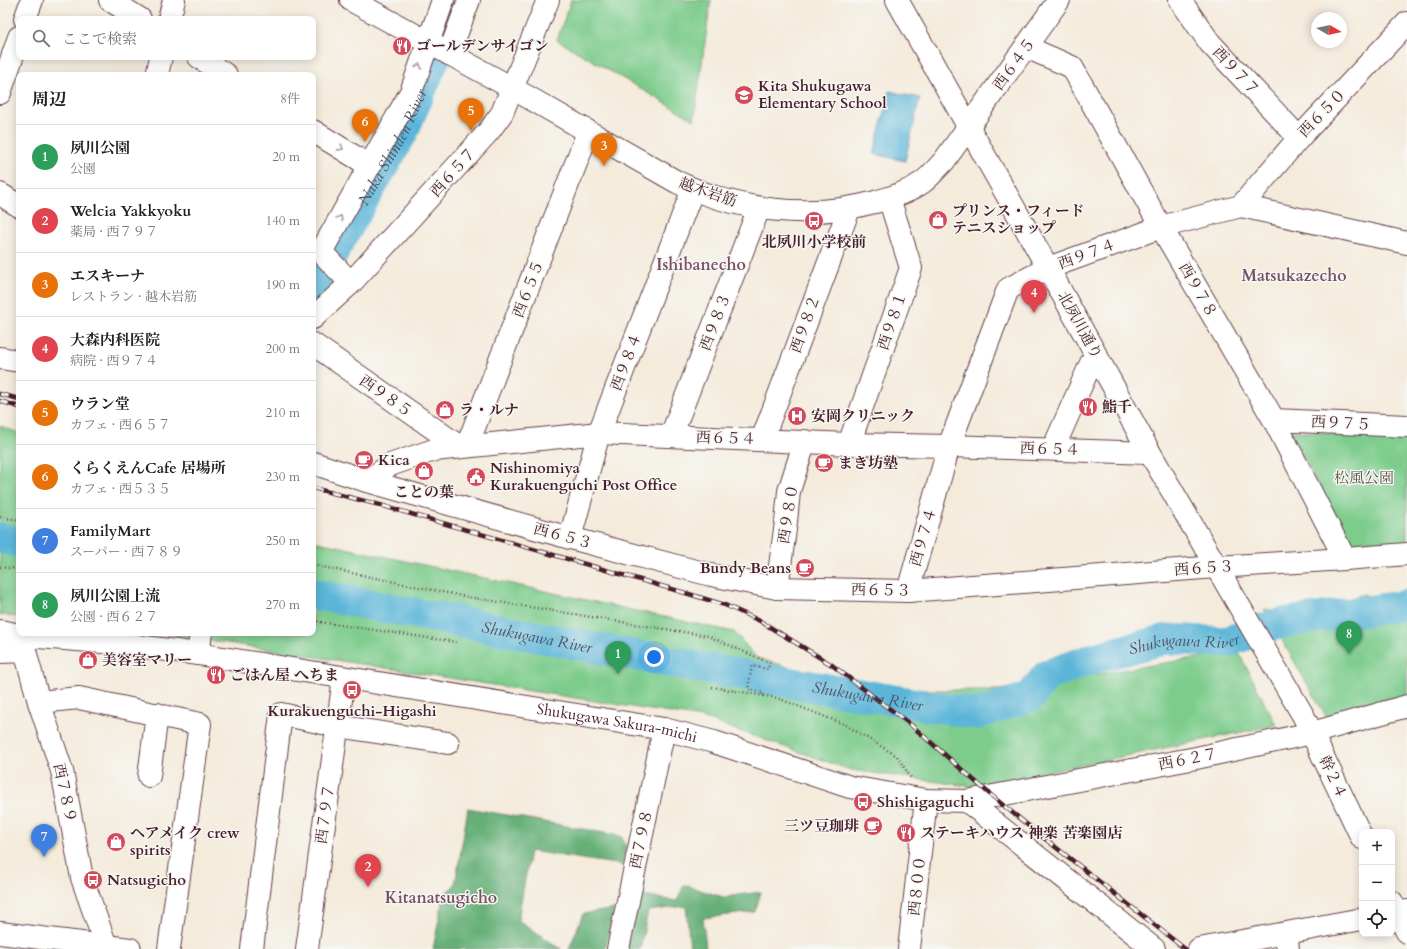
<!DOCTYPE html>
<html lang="ja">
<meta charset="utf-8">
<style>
body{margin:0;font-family:Cardo,"Noto Serif JP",serif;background:#f6f6f6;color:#222}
.controls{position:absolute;right:12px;bottom:12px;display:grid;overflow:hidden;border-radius:8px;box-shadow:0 2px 10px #0003}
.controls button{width:36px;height:36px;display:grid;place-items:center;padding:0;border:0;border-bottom:1px solid #e0e0e0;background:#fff;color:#222;font:20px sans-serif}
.compass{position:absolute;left:1311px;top:12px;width:36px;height:36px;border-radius:50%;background:#fff;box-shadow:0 2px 10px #0003;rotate:99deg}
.you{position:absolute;left:654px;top:657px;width:14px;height:14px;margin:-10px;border:3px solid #fff;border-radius:50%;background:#1a73e8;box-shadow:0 0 0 6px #1a73e833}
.badge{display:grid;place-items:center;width:26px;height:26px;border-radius:50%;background:#d1495b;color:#fff;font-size:13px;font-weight:700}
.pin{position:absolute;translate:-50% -33px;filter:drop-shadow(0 1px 2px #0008)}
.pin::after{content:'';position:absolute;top:21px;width:14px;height:12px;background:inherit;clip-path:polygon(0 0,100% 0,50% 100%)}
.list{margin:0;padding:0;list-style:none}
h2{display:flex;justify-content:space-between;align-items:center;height:52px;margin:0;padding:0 16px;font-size:17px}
h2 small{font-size:13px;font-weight:400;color:#767676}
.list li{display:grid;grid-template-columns:26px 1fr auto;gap:12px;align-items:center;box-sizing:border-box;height:64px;padding:0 16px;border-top:1px solid #e0e0e0}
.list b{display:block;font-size:15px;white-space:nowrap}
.list p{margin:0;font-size:13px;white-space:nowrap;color:#767676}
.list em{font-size:13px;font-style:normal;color:#767676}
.icon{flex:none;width:22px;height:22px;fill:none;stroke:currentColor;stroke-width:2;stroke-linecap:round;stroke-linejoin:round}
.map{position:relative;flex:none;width:1407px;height:949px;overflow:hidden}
.search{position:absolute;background:#fff;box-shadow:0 2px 10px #0003;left:16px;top:16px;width:300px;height:44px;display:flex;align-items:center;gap:10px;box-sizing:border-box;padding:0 14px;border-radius:8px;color:#767676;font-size:15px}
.panel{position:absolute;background:#fff;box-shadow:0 2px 10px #0003;left:16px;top:72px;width:300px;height:564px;border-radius:8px}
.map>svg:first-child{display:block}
.green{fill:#7dcc8c;stroke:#64765c}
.forest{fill:#66b078;stroke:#586852}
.water{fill:#5ab5d8;stroke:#526a82}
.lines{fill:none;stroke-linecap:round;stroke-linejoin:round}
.river{stroke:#5ab5d8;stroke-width:31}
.minor-casing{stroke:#643e45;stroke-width:24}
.major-casing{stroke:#643e45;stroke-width:24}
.path{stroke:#643e45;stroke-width:2.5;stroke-dasharray:1 3;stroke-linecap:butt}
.minor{stroke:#fff;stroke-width:22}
.major{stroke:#fff;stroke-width:22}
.rail-casing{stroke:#4a1f2b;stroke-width:4.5}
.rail{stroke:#f6f6f2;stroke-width:3;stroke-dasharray:9;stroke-linecap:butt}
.oneway{stroke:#ae9aa0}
.labels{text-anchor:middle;stroke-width:3;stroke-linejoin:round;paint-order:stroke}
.poi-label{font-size:15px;font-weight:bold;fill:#4a1f2b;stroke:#f6f6f2;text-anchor:start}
.street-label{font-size:15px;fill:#4a1f2b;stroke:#f6f6f2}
.park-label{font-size:15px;fill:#595348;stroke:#f6f6f2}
.water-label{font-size:16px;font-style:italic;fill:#505468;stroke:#f6f6f2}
.neighbourhood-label{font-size:16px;font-weight:bold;fill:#784f64;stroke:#f6f6f2}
</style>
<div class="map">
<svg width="1407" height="949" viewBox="0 0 1407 949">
<rect width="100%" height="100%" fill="#f6f6f2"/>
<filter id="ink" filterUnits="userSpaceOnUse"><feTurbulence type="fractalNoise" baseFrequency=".025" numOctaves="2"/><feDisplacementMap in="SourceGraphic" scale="8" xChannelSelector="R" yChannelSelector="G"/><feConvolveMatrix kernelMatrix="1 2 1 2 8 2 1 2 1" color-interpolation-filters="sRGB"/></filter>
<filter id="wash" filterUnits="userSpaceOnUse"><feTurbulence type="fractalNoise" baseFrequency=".012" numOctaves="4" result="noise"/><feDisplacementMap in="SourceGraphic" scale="16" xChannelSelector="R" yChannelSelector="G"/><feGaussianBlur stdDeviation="0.9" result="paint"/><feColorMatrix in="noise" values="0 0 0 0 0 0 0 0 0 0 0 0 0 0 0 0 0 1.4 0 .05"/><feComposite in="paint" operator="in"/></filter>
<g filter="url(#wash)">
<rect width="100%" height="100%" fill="#f4ebdb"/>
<!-- green -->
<g class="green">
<path d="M571 0H711L694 120 557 40Z"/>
<path d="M0 426 19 433V617L0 615Z"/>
<path d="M1289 431 1407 437V548L1355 552Z"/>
<path d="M313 541 734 632 757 658 866 690H998L1238 651 1276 725 975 787 851 770 702 718 164 633H313Z"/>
<path d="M1364 594 1376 600 1407 596V697L1327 718 1264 609 1282 611 1329 605Z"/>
</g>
<!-- forest -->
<g class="forest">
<path d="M468 808 621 836 626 846 622 865 530 851 518 920 561 949H433L444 894 455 885Z"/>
<path d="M684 885 723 897 761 892 755 912 703 918 706 949H690L686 906 648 911 640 949H626L638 895 677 901Z"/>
<path d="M614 909 605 949H569L583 914Z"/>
</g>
<!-- water -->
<path class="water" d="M889 91 920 98 905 161 874 154Z"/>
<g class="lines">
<!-- river -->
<g class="river">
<path id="s1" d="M313 287 402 134 452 19"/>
<path d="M0 538 19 542"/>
<path id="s2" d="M313 594 692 666 977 714 1030 697 1047 675 1094 658 1167 639 1226 642 1281 623 1407 605"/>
</g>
</g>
</g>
<g filter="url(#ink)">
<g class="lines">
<!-- minor casing -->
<g class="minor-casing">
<g id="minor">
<path d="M110 0 140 19"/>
<path d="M351 0 512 88 677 182C738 211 810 220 875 202 891 198 909 192 923 182 931 176 937 168 944 161L1059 0"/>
<path d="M897 0 1048 268 1150 453 1304 717 1362 838"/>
<path d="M1180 0 1210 43 1299 138"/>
<path d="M25 19 32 0"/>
<path d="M169 19 174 0"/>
<path d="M1026 47 1072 67 1161 227 1274 420 1345 559"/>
<path d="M449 54 469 0"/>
<path d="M199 57 226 75"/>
<path d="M157 75 161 57"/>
<path d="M0 93 19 37"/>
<path d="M313 131 370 166"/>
<path d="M0 194 19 206"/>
<path d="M1241 206 1299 138 1407 23"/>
<path d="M321 252 411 92 443 0"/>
<path d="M321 252 351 283"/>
<path d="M313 318 351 283 489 131 502 113 548 0"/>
<path d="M313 344 460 447"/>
<path d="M0 358 19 361"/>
<path d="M1274 420 1407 426"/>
<path d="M671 436 759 208"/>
<path d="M762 440 849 209"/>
<path d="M849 444 911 268 889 198"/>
<path d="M467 446 588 132"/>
<path d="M1053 449 1095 354"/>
<path d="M313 463 367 481 390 465 434 450 599 433 849 444 949 446 1150 453"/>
<path d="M367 481 570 538 711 575 777 588 908 591 1216 567 1345 559 1407 554"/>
<path d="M570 538 599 433 693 189"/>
<path d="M777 588 786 522 789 491 805 441"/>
<path d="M908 591 949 446 1008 289 1048 268 1161 227 1241 206 1407 243"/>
<path id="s3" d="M0 631 26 636 115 643 198 654 664 729 714 742 850 787 926 800 967 801 1154 949"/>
<path d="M26 636 25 651 39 702 62 771 82 878 107 949"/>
<path d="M0 652 25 651"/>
<path d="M198 654 201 633"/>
<path d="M39 702 79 698 200 724 169 949"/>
<path d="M149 776 157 714"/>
<path d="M967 801 1196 758 1312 733 1407 706"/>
<path d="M1392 902 1407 932"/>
<path d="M1286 933 1288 949"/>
<path d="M252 949 281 714 337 726 448 743"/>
<path d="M307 949 344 678"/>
<path d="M618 949 664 729"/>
<path d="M909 949 926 800"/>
</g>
</g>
<!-- major casing -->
<g class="major-casing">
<g id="major">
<path d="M1392 914 1407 911"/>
<path d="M0 933 130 949"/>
<path d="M1199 949 1362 919"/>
</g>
</g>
<!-- path -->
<g class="path">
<path d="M0 517 19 520"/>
<path d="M313 565 462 596 708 636 770 663 768 669 752 666 748 689 763 692 762 696"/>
<path d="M0 567 19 569"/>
<path d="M313 621 456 642"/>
<path d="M712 687 777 698 844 724 897 756 911 778"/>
</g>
<!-- minor -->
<use href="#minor" class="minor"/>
<!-- major -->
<use href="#major" class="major"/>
<!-- rail casing -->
<g class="rail-casing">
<g id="rail">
<path d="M0 394 19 399"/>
<path d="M0 401 19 407"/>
<path d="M313 488 380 505 689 594 725 605 760 621 832 665 911 725 992 796 1030 827 1185 949"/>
</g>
</g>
<!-- rail -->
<use href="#rail" class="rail"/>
</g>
<!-- one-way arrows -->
<defs><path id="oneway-chevron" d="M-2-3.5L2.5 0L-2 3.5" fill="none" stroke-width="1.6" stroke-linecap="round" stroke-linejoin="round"/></defs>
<g class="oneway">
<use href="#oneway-chevron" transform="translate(419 66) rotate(-71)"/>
<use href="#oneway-chevron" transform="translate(341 148) rotate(32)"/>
<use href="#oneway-chevron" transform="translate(340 218) rotate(-61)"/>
</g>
</g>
<!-- icons -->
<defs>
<g id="restaurant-disc" transform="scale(1)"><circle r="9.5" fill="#d1495b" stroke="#f6f6f2"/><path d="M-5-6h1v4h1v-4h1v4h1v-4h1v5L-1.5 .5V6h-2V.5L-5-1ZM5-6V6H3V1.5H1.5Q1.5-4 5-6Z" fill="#fff"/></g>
<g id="school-disc" transform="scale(1)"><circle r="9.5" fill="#d1495b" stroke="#f6f6f2"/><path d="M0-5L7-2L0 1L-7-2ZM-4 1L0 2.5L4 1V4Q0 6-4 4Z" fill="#fff"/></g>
<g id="shop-disc" transform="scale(1)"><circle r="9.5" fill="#d1495b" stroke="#f6f6f2"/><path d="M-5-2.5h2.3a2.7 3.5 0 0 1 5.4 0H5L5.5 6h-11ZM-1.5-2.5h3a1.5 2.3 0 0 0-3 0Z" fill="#fff"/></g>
<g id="bus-disc" transform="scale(1)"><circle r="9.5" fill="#d1495b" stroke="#f6f6f2"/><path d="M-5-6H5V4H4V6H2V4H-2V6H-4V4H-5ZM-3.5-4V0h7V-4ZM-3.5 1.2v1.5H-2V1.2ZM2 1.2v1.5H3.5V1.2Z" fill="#fff"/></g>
<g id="hospital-disc" transform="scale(1)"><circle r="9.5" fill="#d1495b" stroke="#f6f6f2"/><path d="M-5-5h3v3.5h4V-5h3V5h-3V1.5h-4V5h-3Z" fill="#fff"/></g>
<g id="cafe-disc" transform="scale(1)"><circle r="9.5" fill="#d1495b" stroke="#f6f6f2"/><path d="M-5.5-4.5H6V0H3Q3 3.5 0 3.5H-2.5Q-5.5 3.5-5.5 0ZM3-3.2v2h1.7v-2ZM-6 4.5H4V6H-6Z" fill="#fff"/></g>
<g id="civic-disc" transform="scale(1)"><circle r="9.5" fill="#d1495b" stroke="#f6f6f2"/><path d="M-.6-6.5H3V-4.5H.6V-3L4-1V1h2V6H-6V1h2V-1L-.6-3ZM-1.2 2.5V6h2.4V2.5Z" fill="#fff"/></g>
</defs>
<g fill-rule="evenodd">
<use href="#restaurant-disc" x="402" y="46"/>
<use href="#school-disc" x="744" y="95"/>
<use href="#shop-disc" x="938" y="220"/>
<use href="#bus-disc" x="814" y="221"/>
<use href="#restaurant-disc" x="1088" y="407"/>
<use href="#shop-disc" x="445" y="410"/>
<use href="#hospital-disc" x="797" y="416"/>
<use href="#cafe-disc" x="364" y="460"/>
<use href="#cafe-disc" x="824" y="463"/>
<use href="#shop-disc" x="424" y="471"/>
<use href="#civic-disc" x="476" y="477"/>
<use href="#cafe-disc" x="805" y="568"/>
<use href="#shop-disc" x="88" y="660"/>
<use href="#restaurant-disc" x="216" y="675"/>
<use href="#bus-disc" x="352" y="690"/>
<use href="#bus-disc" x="863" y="802"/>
<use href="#cafe-disc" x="873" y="826"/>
<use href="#restaurant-disc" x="906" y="833"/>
<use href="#shop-disc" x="116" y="842"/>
<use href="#bus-disc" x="93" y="880"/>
</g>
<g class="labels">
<!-- poi labels -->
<g class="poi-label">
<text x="416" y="51">ゴールデンサイゴン</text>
<text x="758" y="91">Kita Shukugawa<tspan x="758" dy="17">Elementary School</tspan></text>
<text x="952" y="216">プリンス・フィード<tspan x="952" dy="17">テニスショップ</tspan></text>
<text x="814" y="247" text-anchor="middle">北夙川小学校前</text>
<text x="1102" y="412">鮨千</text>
<text x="459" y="415">ラ・ルナ</text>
<text x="811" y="421">安岡クリニック</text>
<text x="378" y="465">Kica</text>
<text x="838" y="468">まき坊塾</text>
<text x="490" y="473">Nishinomiya<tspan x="490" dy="17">Kurakuenguchi Post Office</tspan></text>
<text x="424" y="497" text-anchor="middle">ことの葉</text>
<text x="791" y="573" text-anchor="end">Bundy Beans</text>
<text x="102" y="665">美容室マリー</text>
<text x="230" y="680">ごはん屋 へちま</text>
<text x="352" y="716" text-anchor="middle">Kurakuenguchi-Higashi</text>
<text x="877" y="807">Shishigaguchi</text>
<text x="859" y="831" text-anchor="end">三ツ豆珈琲</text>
<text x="130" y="838">ヘアメイク crew<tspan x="130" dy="17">spirits</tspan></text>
<text x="920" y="838">ステーキハウス 神楽 苦楽園店</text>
<text x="107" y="885">Natsugicho</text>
</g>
<!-- street labels -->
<g class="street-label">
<text transform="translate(1014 64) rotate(-54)" y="5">西６４５</text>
<text transform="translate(1236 71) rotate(47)" y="5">西９７７</text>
<text transform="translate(1322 113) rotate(-46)" y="5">西６５０</text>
<text transform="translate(453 172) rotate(-48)" y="5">西６５７</text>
<text transform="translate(708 192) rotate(19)" y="5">越木岩筋</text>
<text transform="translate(1087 254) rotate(-20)" y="5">西９７４</text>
<text transform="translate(528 289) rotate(-69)" y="5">西６５５</text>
<text transform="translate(1198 290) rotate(60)" y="5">西９７８</text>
<text transform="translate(892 321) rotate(-71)" y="5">西９８１</text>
<text transform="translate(715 322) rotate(-69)" y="5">西９８３</text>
<text transform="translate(805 324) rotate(-70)" y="5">西９８２</text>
<text transform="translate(1080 325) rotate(61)" y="5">北夙川通り</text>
<text transform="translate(626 362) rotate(-69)" y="5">西９８４</text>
<text transform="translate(386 396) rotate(35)" y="5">西９８５</text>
<text transform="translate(1341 423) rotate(3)" y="5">西９７５</text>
<text transform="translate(726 438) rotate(2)" y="5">西６５４</text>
<text transform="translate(1050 449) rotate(2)" y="5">西６５４</text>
<text transform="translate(788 514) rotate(-81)" y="5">西９８０</text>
<text transform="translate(563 536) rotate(15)" y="5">西６５３</text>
<text transform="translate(923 537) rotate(-74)" y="5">西９７４</text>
<text transform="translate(1204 568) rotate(-4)" y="5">西６５３</text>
<text transform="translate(881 590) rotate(1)" y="5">西６５３</text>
<text dy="5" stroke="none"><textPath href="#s3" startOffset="624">Shukugawa Sakura-michi</textPath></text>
<text transform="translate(1188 759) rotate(-11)" y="5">西６２７</text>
<text transform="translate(1333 777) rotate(65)" y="5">幹２４</text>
<text transform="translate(65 793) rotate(78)" y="5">西７８９</text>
<text transform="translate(325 814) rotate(-82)" y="5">西７９７</text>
<text transform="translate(641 839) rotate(-78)" y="5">西７９８</text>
<text transform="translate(917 886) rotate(-84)" y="5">西８００</text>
</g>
<!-- park labels -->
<g class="park-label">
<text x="1364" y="483">松風公園</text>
</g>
<!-- water labels -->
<g class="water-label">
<text dy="6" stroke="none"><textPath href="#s1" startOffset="161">Naka Shinden River</textPath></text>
<text dy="6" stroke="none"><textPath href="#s2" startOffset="228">Shukugawa River</textPath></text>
<text dy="6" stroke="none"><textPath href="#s2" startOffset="900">Shukugawa River</textPath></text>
<text dy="6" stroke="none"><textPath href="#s2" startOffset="564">Shukugawa River</textPath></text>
</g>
<!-- neighbourhood labels -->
<g class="neighbourhood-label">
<text x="701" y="270">Ishibanecho</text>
<text x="1294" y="281">Matsukazecho</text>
<text x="441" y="903">Kitanatsugicho</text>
</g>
</g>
</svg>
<div class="controls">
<button>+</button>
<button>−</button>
<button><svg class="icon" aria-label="locate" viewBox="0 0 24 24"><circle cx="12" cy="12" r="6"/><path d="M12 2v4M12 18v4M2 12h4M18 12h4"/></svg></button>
</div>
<svg class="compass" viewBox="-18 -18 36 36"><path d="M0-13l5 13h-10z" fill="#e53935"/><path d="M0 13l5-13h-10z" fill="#767676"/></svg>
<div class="you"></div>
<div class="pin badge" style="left:618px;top:674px;background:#2e9e5b">1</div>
<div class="pin badge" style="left:368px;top:887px;background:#e0444e">2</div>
<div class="pin badge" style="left:604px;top:166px;background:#e8710a">3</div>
<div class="pin badge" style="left:1034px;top:313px;background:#e0444e">4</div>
<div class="pin badge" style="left:471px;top:131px;background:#e8710a">5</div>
<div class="pin badge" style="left:365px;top:142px;background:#e8710a">6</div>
<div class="pin badge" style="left:44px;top:857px;background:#3f7fe0">7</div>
<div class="pin badge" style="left:1349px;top:654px;background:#2e9e5b">8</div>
<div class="search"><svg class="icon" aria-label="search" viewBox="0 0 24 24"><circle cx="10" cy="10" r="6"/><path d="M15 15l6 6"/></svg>ここで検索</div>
<section class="panel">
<h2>周辺<small>8件</small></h2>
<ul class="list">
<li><span class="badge" style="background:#2e9e5b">1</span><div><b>夙川公園</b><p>公園</p></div><em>20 m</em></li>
<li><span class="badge" style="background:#e0444e">2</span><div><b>Welcia Yakkyoku</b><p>薬局 · 西７９７</p></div><em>140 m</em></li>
<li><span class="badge" style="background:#e8710a">3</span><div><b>エスキーナ</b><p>レストラン · 越木岩筋</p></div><em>190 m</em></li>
<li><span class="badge" style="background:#e0444e">4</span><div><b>大森内科医院</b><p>病院 · 西９７４</p></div><em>200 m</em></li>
<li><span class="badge" style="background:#e8710a">5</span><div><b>ウラン堂</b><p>カフェ · 西６５７</p></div><em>210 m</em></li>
<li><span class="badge" style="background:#e8710a">6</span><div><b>くらくえんCafe 居場所</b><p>カフェ · 西５３５</p></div><em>230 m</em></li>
<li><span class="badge" style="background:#3f7fe0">7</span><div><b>FamilyMart</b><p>スーパー · 西７８９</p></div><em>250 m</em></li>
<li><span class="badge" style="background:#2e9e5b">8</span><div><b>夙川公園上流</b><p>公園 · 西６２７</p></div><em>270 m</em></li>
</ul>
</section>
</div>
